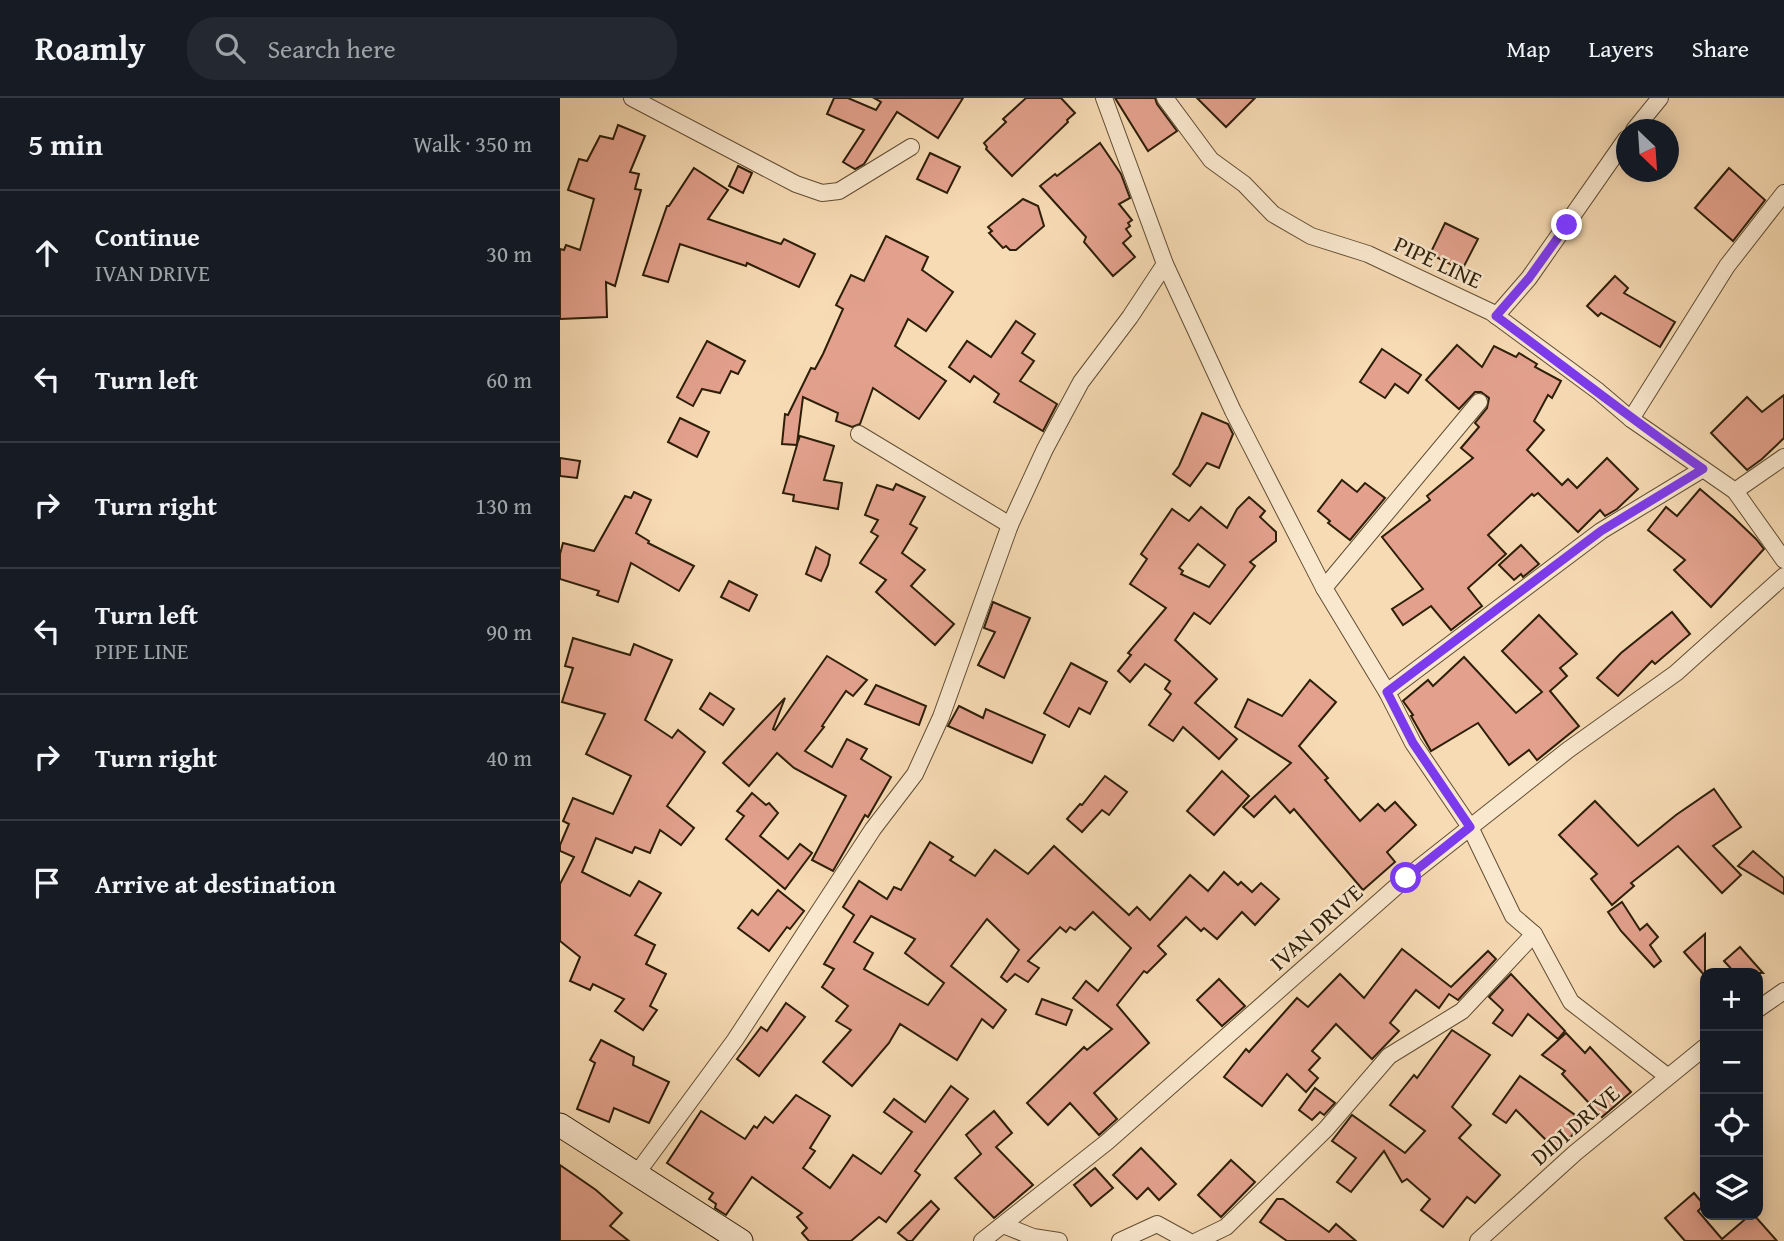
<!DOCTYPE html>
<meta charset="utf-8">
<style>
body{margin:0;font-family:"Gentium Book Plus",serif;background:#242831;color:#f1f3f6}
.controls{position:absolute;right:21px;bottom:21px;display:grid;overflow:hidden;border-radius:14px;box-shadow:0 4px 18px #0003}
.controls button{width:63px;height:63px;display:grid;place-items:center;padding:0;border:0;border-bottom:2px solid #363941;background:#171b24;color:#f1f3f6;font:35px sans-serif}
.compass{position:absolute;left:1056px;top:21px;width:63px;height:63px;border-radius:50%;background:#171b24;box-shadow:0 4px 18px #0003;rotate:155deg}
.stop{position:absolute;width:21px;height:21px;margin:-16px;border:5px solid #7c3aed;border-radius:50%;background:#fff}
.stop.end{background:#7c3aed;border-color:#fff;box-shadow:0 2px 7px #0008}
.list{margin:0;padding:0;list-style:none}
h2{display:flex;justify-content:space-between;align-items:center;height:91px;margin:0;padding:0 28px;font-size:30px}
h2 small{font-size:23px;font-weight:400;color:#9ea1a6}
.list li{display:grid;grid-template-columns:46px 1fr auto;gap:21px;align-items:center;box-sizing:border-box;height:126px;padding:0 28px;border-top:2px solid #363941}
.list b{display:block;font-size:26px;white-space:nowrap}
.list p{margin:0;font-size:23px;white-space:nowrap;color:#9ea1a6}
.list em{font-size:23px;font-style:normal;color:#9ea1a6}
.icon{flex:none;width:38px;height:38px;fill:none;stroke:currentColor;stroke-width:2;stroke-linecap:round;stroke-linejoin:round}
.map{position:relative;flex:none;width:1224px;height:1143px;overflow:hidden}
header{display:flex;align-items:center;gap:42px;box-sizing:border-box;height:98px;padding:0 35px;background:#171b24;border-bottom:2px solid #363941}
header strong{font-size:33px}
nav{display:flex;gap:38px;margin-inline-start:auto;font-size:24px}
.search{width:490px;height:63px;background:#242831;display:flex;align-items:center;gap:18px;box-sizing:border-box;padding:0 24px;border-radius:28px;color:#9ea1a6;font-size:26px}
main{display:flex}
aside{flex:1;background:#171b24}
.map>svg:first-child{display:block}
.building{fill:#e3a18d;stroke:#2d1e08;stroke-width:2;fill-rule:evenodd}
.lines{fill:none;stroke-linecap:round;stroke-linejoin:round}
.street-casing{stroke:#604d33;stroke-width:18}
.secondary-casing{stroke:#2d1e08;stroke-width:25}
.street{stroke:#fae8ce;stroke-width:16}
.secondary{stroke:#fae8ce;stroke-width:23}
.route{stroke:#7c3aed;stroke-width:9}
.labels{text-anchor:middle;stroke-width:5;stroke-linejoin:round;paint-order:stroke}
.street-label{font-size:23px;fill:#2d1e08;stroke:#fae8ce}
</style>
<header>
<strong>Roamly</strong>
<div class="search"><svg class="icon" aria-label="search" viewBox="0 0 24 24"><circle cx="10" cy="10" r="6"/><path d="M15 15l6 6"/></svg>Search here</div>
<nav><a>Map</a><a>Layers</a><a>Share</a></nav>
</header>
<main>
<aside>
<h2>5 min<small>Walk · 350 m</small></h2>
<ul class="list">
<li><svg class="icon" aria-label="ahead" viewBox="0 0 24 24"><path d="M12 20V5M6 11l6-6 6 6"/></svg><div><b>Continue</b><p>IVAN DRIVE</p></div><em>30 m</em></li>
<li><svg class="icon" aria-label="left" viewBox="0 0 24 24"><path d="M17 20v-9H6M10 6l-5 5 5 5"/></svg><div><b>Turn left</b></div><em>60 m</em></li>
<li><svg class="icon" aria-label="right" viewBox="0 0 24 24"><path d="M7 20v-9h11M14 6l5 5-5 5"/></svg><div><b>Turn right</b></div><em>130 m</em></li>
<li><svg class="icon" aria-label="left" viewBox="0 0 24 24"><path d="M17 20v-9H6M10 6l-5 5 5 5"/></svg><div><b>Turn left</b><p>PIPE LINE</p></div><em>90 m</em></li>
<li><svg class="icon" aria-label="right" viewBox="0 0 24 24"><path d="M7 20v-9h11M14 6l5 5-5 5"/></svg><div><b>Turn right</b></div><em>40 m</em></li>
<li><svg class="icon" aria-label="arrive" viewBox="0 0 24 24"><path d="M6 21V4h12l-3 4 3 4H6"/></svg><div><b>Arrive at destination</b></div></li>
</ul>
</aside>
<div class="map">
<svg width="1224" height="1143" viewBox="0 0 1224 1143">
<rect width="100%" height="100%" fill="#f7dbb4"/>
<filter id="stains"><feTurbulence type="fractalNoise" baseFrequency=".00286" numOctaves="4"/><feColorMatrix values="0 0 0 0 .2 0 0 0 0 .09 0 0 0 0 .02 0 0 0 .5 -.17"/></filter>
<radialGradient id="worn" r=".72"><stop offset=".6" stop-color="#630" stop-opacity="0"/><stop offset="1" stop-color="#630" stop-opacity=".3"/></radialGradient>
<!-- building -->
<g class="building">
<path d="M274 0H288L316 12 321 4 314 0H403L378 40 337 14 304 66 295 71 283 64 304 32 267 16Z"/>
<path d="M466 0H501L515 15 507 22 508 24 452 78 426 51 427 49 424 45 446 24 443 21Z"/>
<path d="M555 0H595L597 6 617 33 588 53Z"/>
<path d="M637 0H695L666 29Z"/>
<path d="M58 27 85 38 70 74 79 76 75 91 81 92 55 188 46 184 47 219 0 221V151L4 152 6 147 20 152 34 101 8 92 19 61 27 63 40 38 53 41Z"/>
<path d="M540 45 561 76 570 100 559 106 572 122 568 125 570 128 566 131 571 138 563 145 575 159 553 178 524 144 526 139 480 88 495 76 497 78Z"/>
<path d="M370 55 400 69 387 95 357 81Z"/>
<path d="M178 68 192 75 183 95 169 88Z"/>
<path d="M134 70 168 92 148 121 221 146 224 141 255 156 239 189 187 165 186 168 120 146 108 184 83 177 107 108H109Z"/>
<path d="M1169 70 1205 102 1173 143 1135 110Z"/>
<path d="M463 101 478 108 484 128 456 152H450L446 148 443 150 429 135 432 133 428 129Z"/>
<path d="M885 125 918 141 902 172 870 156Z"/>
<path d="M326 138 368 159 362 172 393 194 366 233 348 221 335 248 386 283 359 321 313 290 300 326 292 329 276 323 278 315 243 299 237 346 240 338 274 348 264 382 282 385 278 411 233 403 234 397 223 395 237 347 222 346 225 316 228 317 251 270 255 271 263 256 283 211 276 207 291 177 304 183Z"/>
<path d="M1055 178 1068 190 1064 195 1115 224 1100 249 1041 215 1038 218 1027 208Z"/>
<path d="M456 223 475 236 462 255 474 263 460 283 497 306 483 333 434 304 439 296 414 278 410 284 389 269 407 243 431 259Z"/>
<path d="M147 243 185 263 178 276 171 273 160 295 142 291 133 308 117 299Z"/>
<path d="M897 247 922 269 934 248 956 259 959 255 977 266 975 269 1001 283 992 300 988 297 974 323 984 332 967 352 1002 387 1008 381 1017 390 1047 360 1078 391 1057 411 1045 418 1040 412 1018 434 978 395 974 398 972 396 928 437 946 456 908 490 922 508 891 532 871 508 843 527 832 511 863 491 822 439 870 402 867 398 913 360 901 350 919 329 915 325 927 310 929 300 921 294H915L899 311 866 282Z"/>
<path d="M822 251 861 277 848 295 835 286 825 300 800 284Z"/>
<path d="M1224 297V340L1202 361 1187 372 1151 335 1187 299 1202 314Z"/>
<path d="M642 315 668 326 673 336 659 370 647 365 630 388 613 376 619 368Z"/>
<path d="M120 320 149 334 137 359 108 344Z"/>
<path d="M0 360 20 363 17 380 0 378Z"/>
<path d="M782 382 797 394 805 385 825 400 790 442 768 425 770 423 758 413Z"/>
<path d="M336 386 365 399 350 426 357 430 342 455 365 472 351 488 394 526 375 547 316 494 326 482 300 465 318 438 311 434 318 422 305 417 317 387 333 392Z"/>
<path d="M1140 391 1173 419 1196 441 1204 451 1151 509 1114 472 1125 462 1088 432 1106 409 1117 418Z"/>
<path d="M74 394 91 402 76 435 89 443 88 445 134 468 119 493 71 465 58 504 37 497 39 493 0 481V456L3 445 34 453 65 398 71 400Z"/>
<path d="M689 399 705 413 700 419 716 434V443L690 464 695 468 650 526 634 515 615 542 657 581 635 605 677 641 659 661 623 629 613 643 589 627 611 596 605 591 610 583 585 566 570 584 558 573 571 557 568 555 606 510 570 486 587 461 581 456 612 411 629 423 641 409 667 430 677 411ZM638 446 665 467 649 489 621 476 623 473 619 470Z"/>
<path d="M961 447 979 466 963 479 961 476 954 482 939 467Z"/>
<path d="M256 449 270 457 268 467 261 483 246 476Z"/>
<path d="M169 483 197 497 189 513 161 499Z"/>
<path d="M433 504 470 520 444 580 418 567 435 534 424 530Z"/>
<path d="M1112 514 1130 536 1095 566 1092 563 1058 598 1037 580 1061 555Z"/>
<path d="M979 517 1017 556 1000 570 1007 578 990 593 1019 628 977 662 969 652 949 667 918 625 871 653 851 618 853 617 843 603 868 582 873 588 904 559 956 615 982 594 942 553Z"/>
<path d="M13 540 70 557 74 546 112 562 85 622 112 640 118 632 145 654 107 708 134 730 121 747 100 732 90 755 75 749 72 755 36 740 22 774 70 798 79 783 101 795 75 837 95 847 86 866 106 876 90 908 97 912 83 932 55 913 64 901 33 886 30 892 10 883 20 859 0 843V786L14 759 0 753V747L9 726 3 723 13 700 53 716 71 678 26 656 45 616 2 604 13 570 5 568Z"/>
<path d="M267 558 307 582 293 598 286 593 262 628 264 629 245 653 272 669 287 641 307 651 301 661 331 679 308 719 305 717 273 773 252 762 286 698 234 670 217 655 189 688 163 665 225 600 213 631 215 632Z"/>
<path d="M511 565 547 584 530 616 519 610 509 629 484 615Z"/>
<path d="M750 582 776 604 739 648 768 680 765 682 800 723 818 706 825 713 835 704 856 727 827 754 835 764 803 792 734 711 730 715 715 698 694 719 683 709 731 665 675 629 688 601 722 618Z"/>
<path d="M316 587 366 608 359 627 305 606Z"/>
<path d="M150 595 174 611 163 627 140 611Z"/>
<path d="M399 608 423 620 426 611 485 637 472 665 388 628Z"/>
<path d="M662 673 689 698 654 737 627 713Z"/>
<path d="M545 678 567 694 549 717 542 712 522 734 507 721 520 706 522 707Z"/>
<path d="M1154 691 1181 729 1153 748 1181 777 1162 795 1118 748 1071 785 1074 788 1052 807 1031 781 1037 776 999 737 1035 703 1078 748 1116 717Z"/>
<path d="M192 695 206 707 209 705 218 715 200 738 228 761 240 746 252 755 225 791 166 741 184 718 177 713Z"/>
<path d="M370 744 393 759 390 762 415 778 435 752 468 776 494 748 569 817 577 809 590 822 630 777 648 793 664 774 678 787 681 784 692 794 701 785 719 801 695 827 682 814 657 841 644 830 641 833 626 819 598 848 606 856 587 875 584 873 557 907 589 945 534 995 557 1021 539 1037 510 1005 488 1027 467 1005 524 949 527 952 552 931 513 900 526 883 538 893 571 850 533 814 515 832 510 829 506 834 500 829 468 863 479 870 468 884 455 876 447 884 441 879 459 852 427 821 391 868 446 912 433 930 422 921 397 962 340 926 329 945 292 988 263 964 291 932 276 923 288 908 262 889 274 871 264 866 294 817 283 809 299 783 327 801 334 789 341 792ZM311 818 355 841 345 855 384 885 368 907 304 871 313 855 294 844Z"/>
<path d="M1193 753 1224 780V796L1178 768Z"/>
<path d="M218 792 244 813 230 831 227 829 209 853 178 830 192 812 198 817Z"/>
<path d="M1062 804 1080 832 1087 826 1098 839 1090 847 1101 863 1094 869 1061 833 1048 814Z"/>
<path d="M1145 836V878L1124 854Z"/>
<path d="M1180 849 1203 875H1175L1164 863Z"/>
<path d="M842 851 891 889 928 853 936 861 898 902 889 896 879 910 856 892 830 925 839 933 812 961 776 926 752 953 760 960 749 972 758 980 746 994 727 976 702 1008 664 979 686 951 689 954 737 900 748 909 780 876 804 900Z"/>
<path d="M951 876 1005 933 998 941 968 916 952 938 933 925 943 912 929 899Z"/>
<path d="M659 881 685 908 662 928 637 902Z"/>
<path d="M482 901 512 912 506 927 476 916Z"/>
<path d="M226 905 245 919 199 978 177 961 201 929 207 933Z"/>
<path d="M892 932 930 957 892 1009 911 1027 899 1040 940 1077 915 1105 907 1099 883 1129 861 1112 870 1101 847 1081 842 1084 824 1053 791 1094 777 1084 796 1060 772 1043 792 1017 845 1055 865 1033 830 1007 854 977 857 980Z"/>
<path d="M1006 935 1025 955 1030 949 1071 994 1042 1019 1002 976 1005 973 982 957Z"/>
<path d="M41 942 74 959 73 967 109 984 89 1025 54 1010 49 1024 17 1011 35 965 30 962Z"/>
<path d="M960 978 1025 1024 997 1053 956 1012 946 1025 933 1016Z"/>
<path d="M391 988 408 1001 355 1073 360 1077 326 1124 319 1119 291 1143H249L242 1135 247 1130 237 1119 242 1115 192 1079 166 1117 155 1110 156 1106 149 1101 153 1095 107 1065 141 1013 185 1041 194 1028 197 1030 205 1019 213 1025 236 997 270 1018 250 1050 255 1053 243 1070 270 1090 293 1057 321 1076 352 1034 324 1014 334 1001 365 1024Z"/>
<path d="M755 990 775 1005 764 1017 760 1014 752 1022 739 1012Z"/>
<path d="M434 1013 452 1035 436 1049 473 1087 434 1120 395 1080 421 1056 406 1037Z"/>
<path d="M581 1050 616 1086 599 1102 588 1090 577 1101 553 1077Z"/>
<path d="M671 1062 695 1084 661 1119 638 1097Z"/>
<path d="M0 1067 36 1092 62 1115 50 1128 69 1143H0Z"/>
<path d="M535 1070 553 1090 531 1108 514 1087Z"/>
<path d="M1134 1095 1144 1107 1138 1113 1162 1141 1190 1117H1194L1217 1143H1125L1105 1120Z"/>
<path d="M717 1101H723L769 1134 776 1126 796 1143H727L700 1124Z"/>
<path d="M371 1103 379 1111 352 1143H348L338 1135Z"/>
</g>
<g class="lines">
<!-- street casing -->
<g class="street-casing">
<g id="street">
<path d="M72 0 236 86 262 95 279 93 351 49"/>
<path d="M544 0 605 166 673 313 764 490 827 594 853 645 910 729 953 818 974 836 1011 904 1107 978"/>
<path d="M605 0 651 62 684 86 713 116 751 138 808 156 931 214 1038 293 1071 321 1175 393 1224 462"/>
<path d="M1074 32 1100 0"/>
<path d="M936 218 969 180 1066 41"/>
<path d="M1071 321 1167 168 1224 95"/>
<path d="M299 336 450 427"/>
<path d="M1175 393 1224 359"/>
<path d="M764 490 919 304"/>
<path d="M827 594 1041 433 1143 371"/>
<path d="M1198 911 1224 893"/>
<path d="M77 1075 175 942 313 731 355 676 381 619 450 427 485 351 521 284 570 219 605 166"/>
<path d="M443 1127 473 1139 499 1143"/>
<path d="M422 1143 547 1044 846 780 1008 652 1116 575 1224 478"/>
<path d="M560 1143 597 1126 628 1143"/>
<path d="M637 1143 666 1129 766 1031 829 958 902 913 974 836"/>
<path d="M918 1143 1015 1055 1145 949"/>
</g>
</g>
<!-- secondary casing -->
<g class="secondary-casing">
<path id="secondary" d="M0 1027 181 1143"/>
</g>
<!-- street -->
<use href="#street" class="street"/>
<!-- secondary -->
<use href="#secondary" class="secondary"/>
</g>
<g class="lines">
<!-- route -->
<path class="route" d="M846 780 910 729 853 645 827 594 1041 433 1143 371C1072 322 1005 269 936 218L969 180 1007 127"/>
</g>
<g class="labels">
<!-- street labels -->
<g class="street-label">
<text transform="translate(878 164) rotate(25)" y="8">PIPE LINE</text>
<text transform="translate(756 829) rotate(-42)" y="8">IVAN DRIVE</text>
<text transform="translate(1015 1027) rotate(-41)" y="8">DIDI DRIVE</text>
</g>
</g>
<rect width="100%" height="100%" filter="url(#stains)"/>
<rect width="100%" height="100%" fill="url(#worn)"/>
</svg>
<div class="controls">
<button>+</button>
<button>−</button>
<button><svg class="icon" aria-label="locate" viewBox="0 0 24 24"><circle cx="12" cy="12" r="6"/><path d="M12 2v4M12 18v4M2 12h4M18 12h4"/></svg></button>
<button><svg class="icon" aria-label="layers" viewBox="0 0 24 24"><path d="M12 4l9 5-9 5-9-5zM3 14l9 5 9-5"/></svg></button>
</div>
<svg class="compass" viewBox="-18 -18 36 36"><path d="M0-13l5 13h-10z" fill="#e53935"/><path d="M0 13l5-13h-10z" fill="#9ea1a6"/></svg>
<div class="stop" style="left:846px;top:780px"></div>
<div class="stop end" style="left:1007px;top:127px"></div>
</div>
</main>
